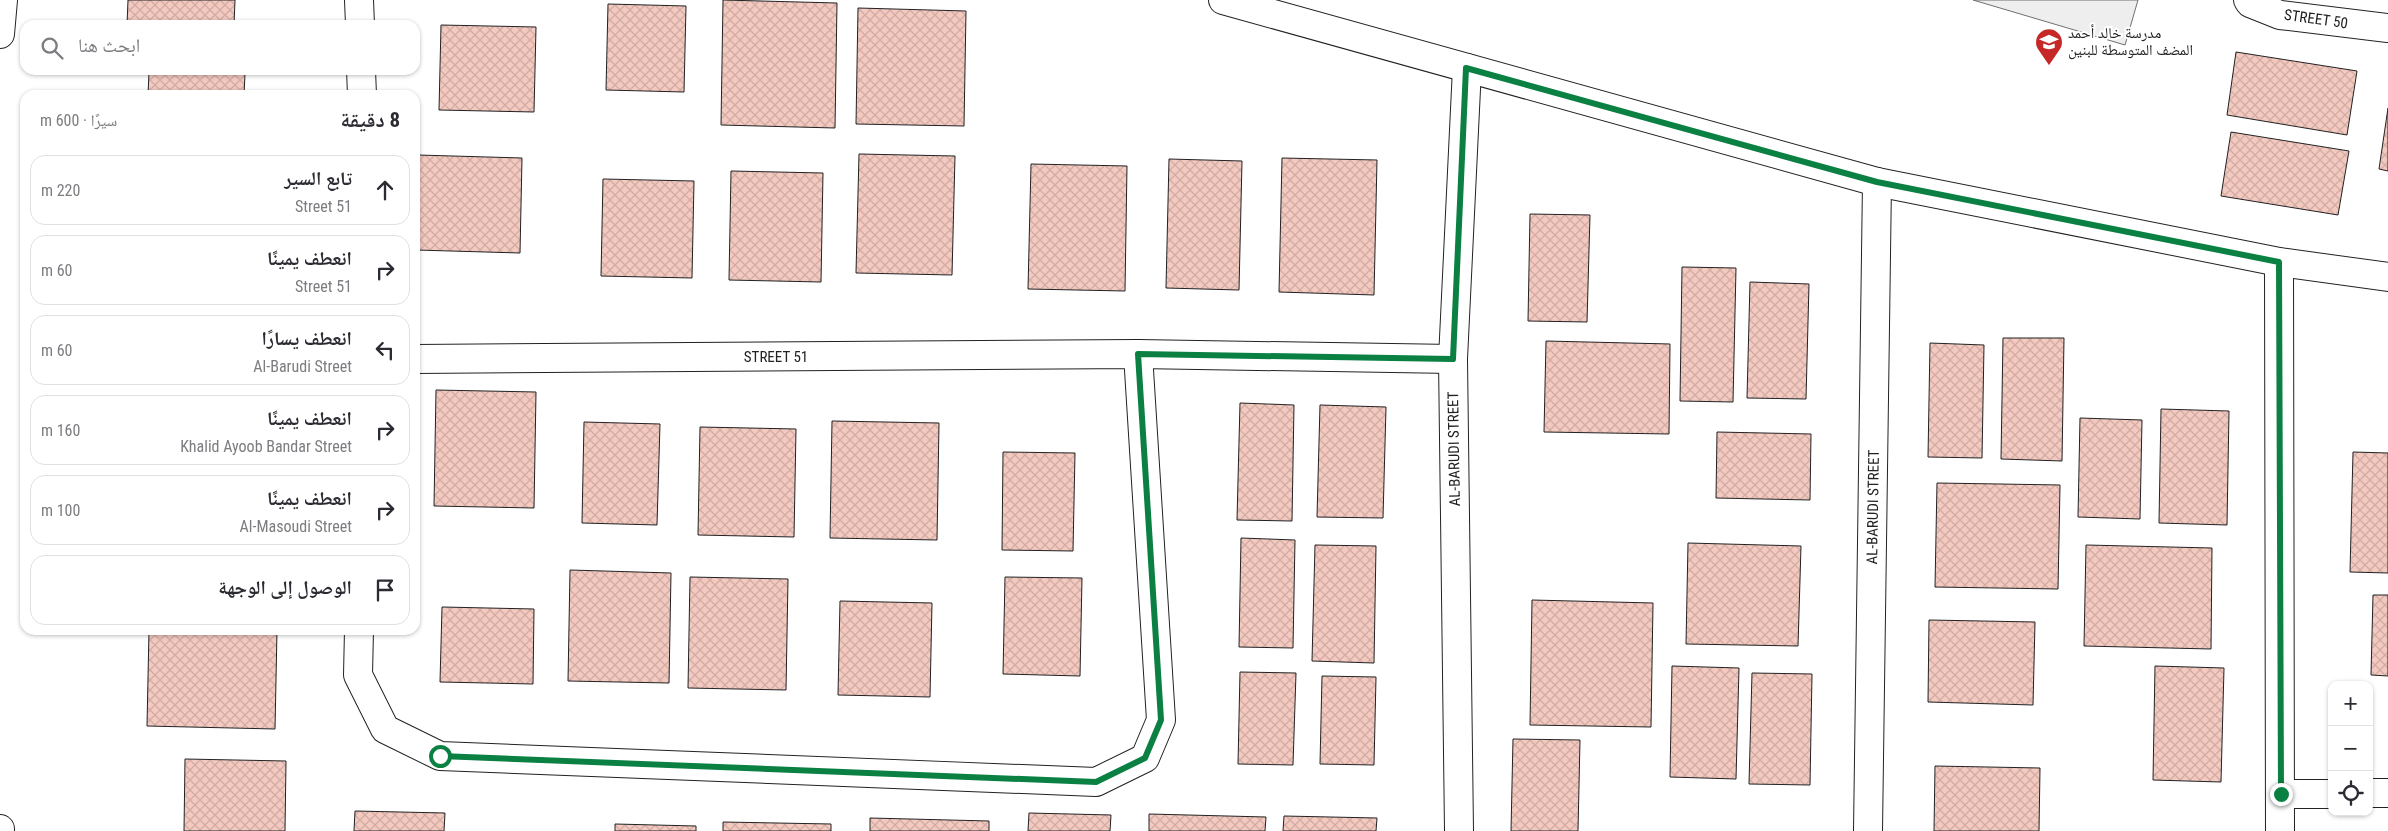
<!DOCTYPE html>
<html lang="ar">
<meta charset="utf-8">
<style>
body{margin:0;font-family:"Roboto Condensed","Noto Naskh Arabic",sans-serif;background:#f2f2f3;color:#2b2b33;direction:rtl}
.controls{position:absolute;right:15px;bottom:15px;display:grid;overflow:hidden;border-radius:10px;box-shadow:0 1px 4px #0004}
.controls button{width:45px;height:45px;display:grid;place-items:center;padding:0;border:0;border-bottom:1px solid #e1e1e2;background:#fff;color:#2b2b33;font:25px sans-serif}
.stop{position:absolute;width:15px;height:15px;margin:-11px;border:4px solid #0b8043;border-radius:50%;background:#fff}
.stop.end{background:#0b8043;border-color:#fff;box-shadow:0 1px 5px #0008}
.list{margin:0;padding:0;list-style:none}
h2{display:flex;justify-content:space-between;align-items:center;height:65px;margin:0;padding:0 20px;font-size:21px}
h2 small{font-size:16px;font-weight:400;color:#7c7c81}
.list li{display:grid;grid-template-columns:32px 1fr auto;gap:15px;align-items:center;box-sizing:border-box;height:70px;margin:0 10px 10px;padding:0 10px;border:1px solid #e1e1e2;border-radius:15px}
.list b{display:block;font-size:19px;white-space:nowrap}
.list p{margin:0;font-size:16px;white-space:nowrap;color:#7c7c81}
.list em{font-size:16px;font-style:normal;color:#7c7c81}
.icon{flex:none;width:28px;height:28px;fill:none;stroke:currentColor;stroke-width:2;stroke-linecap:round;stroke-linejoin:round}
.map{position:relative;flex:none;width:2388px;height:831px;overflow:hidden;direction:ltr}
.search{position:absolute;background:#fff;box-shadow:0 1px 4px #0004;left:20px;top:20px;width:400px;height:55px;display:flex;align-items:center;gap:12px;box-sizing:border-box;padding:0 18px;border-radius:15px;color:#7c7c81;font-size:19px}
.panel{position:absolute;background:#fff;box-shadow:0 1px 4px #0004;left:20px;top:90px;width:400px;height:545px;border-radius:15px;direction:rtl}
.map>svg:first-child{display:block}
.park{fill:#eee;stroke:#6f6f6f}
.building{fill:url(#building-cross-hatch);stroke:#222}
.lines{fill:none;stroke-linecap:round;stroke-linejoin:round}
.street-casing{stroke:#222;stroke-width:30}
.secondary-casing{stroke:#222;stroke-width:30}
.street{stroke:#fff;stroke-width:28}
.secondary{stroke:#fff;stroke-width:28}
.route{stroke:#0b8043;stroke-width:6}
.labels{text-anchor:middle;stroke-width:4;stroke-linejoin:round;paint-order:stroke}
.street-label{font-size:15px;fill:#222;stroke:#fff}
.poi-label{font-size:15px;fill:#222;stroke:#fff;text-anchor:start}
</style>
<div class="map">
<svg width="2388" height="831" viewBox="0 0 2388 831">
<defs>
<pattern id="building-cross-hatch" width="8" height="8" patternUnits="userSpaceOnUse" patternTransform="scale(1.25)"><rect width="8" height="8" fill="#f3c9c0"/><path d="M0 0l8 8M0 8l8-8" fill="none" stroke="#d0aca5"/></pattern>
</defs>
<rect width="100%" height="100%" fill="#fff"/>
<!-- park -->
<path class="park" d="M1973 0H2138L2125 45Z"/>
<!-- building -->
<g class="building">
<path d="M128 0H235L234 25H127Z"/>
<path d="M723 0 837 3 835 128 721 125Z"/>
<path d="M608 4 686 6 684 92 606 90Z"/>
<path d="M858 8 966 11 964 126 856 124Z"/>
<path d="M441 25 536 27 534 112 439 110Z"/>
<path d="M2236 52 2357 71 2347 135 2227 115Z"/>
<path d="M149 72 245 74 244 95H148Z"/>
<path d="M2388 108V171L2379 169Z"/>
<path d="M2231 132 2349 151 2338 215 2221 196Z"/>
<path d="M859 154 955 156 952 275 856 273Z"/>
<path d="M418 155 522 158 520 253 416 250Z"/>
<path d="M1282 158 1377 160 1374 295 1279 292Z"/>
<path d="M1169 159 1242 161 1239 290 1166 288Z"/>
<path d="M1031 164 1127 166 1125 291 1028 289Z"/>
<path d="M731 171 823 173 821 282 729 280Z"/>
<path d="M603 179 694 181 692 278 601 276Z"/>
<path d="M1530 214 1590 215 1587 322 1528 321Z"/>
<path d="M1682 267 1736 268 1733 402 1680 401Z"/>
<path d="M1750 282 1809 284 1806 399 1747 398Z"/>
<path d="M2003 338H2064L2062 461 2001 459Z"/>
<path d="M1546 341 1670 344 1669 434 1544 432Z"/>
<path d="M1930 343 1984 345 1982 458 1928 457Z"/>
<path d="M436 390 536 392 534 508 434 506Z"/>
<path d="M1240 403 1294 405 1292 521 1237 520Z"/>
<path d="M1320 405 1386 407 1383 518 1317 517Z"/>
<path d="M2161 409 2229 411 2227 525 2159 523Z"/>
<path d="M2080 418 2142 420 2140 519 2078 517Z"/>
<path d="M832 421 939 423 937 540 830 538Z"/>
<path d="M584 422 660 424 657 525 582 523Z"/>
<path d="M700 427 796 429 794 537 698 535Z"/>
<path d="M1717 432 1811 434 1810 500 1716 498Z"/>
<path d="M1003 452 1075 453 1073 551 1002 550Z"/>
<path d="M2353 452 2388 453V573L2350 572Z"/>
<path d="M1937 483 2060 485 2058 589 1935 587Z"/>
<path d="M1241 538 1295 540 1293 648 1239 647Z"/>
<path d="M1688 543 1801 546 1798 646 1686 644Z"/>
<path d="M1315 545 1376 546 1374 663 1312 661Z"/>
<path d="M2086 545 2212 548 2211 649 2084 646Z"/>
<path d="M570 570 671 573 669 683 568 681Z"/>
<path d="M690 577 788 579 786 690 688 688Z"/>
<path d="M1005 577 1082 578 1080 676 1003 674Z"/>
<path d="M2373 595H2388V676L2371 675Z"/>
<path d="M1532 600 1653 603 1651 727 1530 725Z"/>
<path d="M840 601 932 603 930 697 838 695Z"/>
<path d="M442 607 534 609 533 684 440 682Z"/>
<path d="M1929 620 2035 622 2033 705 1928 702Z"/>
<path d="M149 630H277L275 729 147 726Z"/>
<path d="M1672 666 1739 668 1736 779 1670 777Z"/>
<path d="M2155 666 2224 668 2221 782 2153 780Z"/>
<path d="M1240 672 1296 673 1293 765 1238 764Z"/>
<path d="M1752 673 1812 674 1810 785 1749 784Z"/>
<path d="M1322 676 1376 677 1374 765 1320 764Z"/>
<path d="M1513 739 1580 740 1578 831H1511Z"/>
<path d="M185 759 286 761 285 831H184Z"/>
<path d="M1935 766 2040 768 2039 831H1934Z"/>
<path d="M355 811 445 813 444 831H354Z"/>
<path d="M1029 813 1111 815 1110 831H1028Z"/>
<path d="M1149 814 1266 817 1265 831H1149Z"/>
<path d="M1284 816 1377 818 1376 831H1283Z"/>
<path d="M870 818 989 821V831H870Z"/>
<path d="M723 822 831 824V831H723Z"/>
<path d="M615 824 696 826V831H615Z"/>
</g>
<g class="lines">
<!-- street casing -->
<g class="street-casing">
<g id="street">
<path d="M359 0 360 25"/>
<path d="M1223 0 1877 182 2279 262 2388 277"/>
<path d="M2248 0 2250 3 2280 15 2388 28"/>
<path d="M361 70 362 95"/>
<path d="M2279 262 2280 831"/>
<path d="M415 359 1138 354 1453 359"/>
<path d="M359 630 358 675 385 729 440 756 1096 782 1145 758 1161 720 1138 354"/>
<path d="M2369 793H2388"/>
<path d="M2281 794H2332"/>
<path d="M1459 831 1453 359 1467 68"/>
<path d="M1868 831 1877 182"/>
</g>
</g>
<!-- secondary casing -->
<g class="secondary-casing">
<g id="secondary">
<path d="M0 34 3 0"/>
<path d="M0 829V831"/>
</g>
</g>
<!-- street -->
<use href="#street" class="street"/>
<!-- secondary -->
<use href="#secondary" class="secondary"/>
</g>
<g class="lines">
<!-- route -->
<path class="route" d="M440 756 1096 782 1145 758 1161 720 1138 354 1453 359 1466 68 1877 182 2279 262 2281 794"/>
</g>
<!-- icons -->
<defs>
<g id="school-pin" transform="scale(1.4375)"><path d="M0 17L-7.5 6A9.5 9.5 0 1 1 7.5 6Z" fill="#c62828" stroke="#fff"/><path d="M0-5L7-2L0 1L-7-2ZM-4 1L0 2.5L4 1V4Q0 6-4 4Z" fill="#fff"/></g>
</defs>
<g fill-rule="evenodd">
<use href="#school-pin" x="2049" y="42"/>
</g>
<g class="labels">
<!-- street labels -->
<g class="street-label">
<text transform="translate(2316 19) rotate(8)" y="5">STREET 50</text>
<text x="776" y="362">STREET 51</text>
<text transform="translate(1454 449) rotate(-91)" y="5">AL-BARUDI STREET</text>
<text transform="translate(1873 507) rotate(-89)" y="5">AL-BARUDI STREET</text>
</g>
<!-- poi labels -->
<g class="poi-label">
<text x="2068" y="38">مدرسة خالد أحمد<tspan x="2068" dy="17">المضف المتوسطة للبنين</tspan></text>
</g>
</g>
</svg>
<div class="controls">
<button>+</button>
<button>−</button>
<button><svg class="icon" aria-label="locate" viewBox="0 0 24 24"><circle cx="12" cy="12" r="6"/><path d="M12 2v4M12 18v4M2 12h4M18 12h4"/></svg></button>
</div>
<div class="stop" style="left:440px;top:756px"></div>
<div class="stop end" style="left:2281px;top:794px"></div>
<div class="search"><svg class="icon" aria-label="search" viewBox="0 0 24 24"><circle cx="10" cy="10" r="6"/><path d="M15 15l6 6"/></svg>ابحث هنا</div>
<section class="panel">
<h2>8 دقيقة<small>سيرًا · 600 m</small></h2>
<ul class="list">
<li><svg class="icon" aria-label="ahead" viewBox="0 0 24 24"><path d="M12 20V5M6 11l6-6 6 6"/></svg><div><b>تابع السير</b><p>Street 51</p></div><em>220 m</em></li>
<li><svg class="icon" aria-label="right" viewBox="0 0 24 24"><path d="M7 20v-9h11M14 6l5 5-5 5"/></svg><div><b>انعطف يمينًا</b><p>Street 51</p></div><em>60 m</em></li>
<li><svg class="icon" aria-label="left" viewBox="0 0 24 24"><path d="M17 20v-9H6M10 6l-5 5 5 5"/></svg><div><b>انعطف يسارًا</b><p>Al-Barudi Street</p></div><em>60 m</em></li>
<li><svg class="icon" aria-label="right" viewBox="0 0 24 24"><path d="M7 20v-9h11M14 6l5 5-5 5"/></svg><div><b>انعطف يمينًا</b><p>Khalid Ayoob Bandar Street</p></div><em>160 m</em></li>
<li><svg class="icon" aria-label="right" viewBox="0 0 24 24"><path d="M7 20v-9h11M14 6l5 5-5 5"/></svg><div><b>انعطف يمينًا</b><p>Al-Masoudi Street</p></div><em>100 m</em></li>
<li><svg class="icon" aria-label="arrive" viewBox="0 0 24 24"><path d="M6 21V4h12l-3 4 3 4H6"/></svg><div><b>الوصول إلى الوجهة</b></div></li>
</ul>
</section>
</div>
